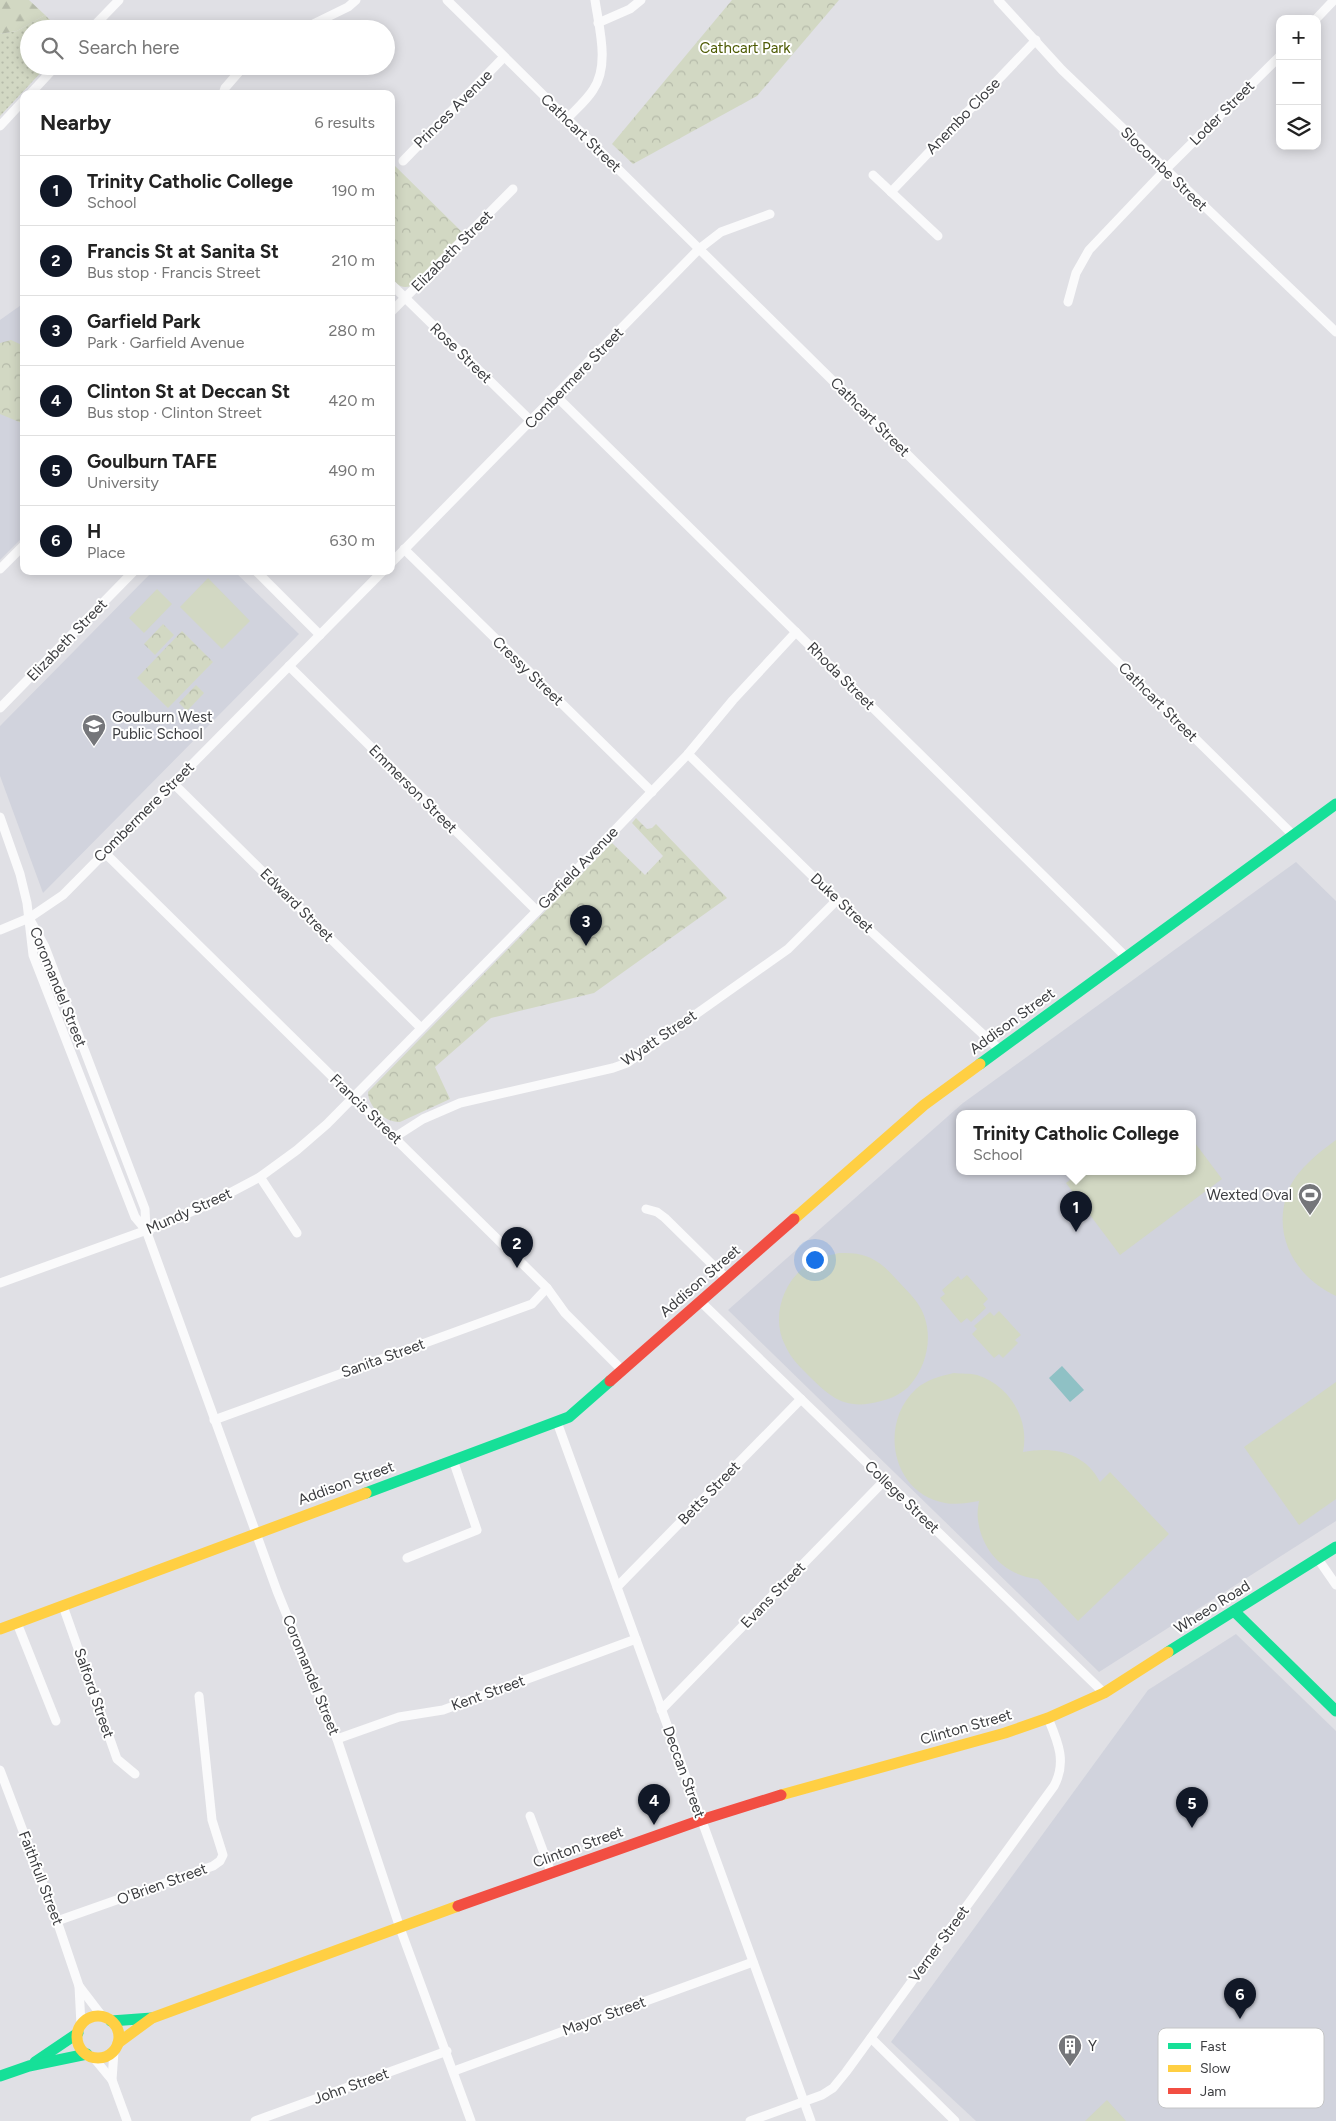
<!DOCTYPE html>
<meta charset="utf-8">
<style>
body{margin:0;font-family:Figtree,sans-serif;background:#f2f2f2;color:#222}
.controls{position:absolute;right:15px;top:15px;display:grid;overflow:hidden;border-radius:10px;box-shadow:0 2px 12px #0003}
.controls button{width:45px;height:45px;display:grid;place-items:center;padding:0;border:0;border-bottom:1px solid #e0e0e0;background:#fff;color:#222;font:25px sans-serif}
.you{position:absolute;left:814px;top:1259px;width:18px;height:18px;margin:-12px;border:4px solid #fff;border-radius:50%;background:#1a73e8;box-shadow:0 0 0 8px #1a73e833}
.badge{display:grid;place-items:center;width:32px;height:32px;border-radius:50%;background:#111827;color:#fff;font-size:16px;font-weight:700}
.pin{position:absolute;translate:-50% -41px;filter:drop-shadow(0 1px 2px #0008)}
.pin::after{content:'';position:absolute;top:26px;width:18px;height:15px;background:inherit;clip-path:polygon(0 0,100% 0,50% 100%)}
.popup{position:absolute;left:956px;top:1110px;width:240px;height:65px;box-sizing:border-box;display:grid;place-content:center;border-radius:10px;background:#fff;filter:drop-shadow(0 1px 4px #0005);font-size:16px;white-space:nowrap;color:#767676}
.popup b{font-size:19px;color:#222}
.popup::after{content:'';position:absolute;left:50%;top:100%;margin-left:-10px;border:10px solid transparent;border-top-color:#fff}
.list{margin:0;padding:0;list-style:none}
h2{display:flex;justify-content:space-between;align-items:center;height:65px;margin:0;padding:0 20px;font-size:21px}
h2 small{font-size:16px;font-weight:400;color:#767676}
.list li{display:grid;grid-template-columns:32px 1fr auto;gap:15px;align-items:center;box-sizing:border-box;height:70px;padding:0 20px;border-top:1px solid #e0e0e0}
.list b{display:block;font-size:19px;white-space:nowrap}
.list p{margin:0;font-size:16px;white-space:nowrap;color:#767676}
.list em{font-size:16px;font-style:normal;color:#767676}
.icon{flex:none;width:28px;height:28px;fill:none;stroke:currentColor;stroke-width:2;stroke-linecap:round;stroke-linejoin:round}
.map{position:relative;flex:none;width:1336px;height:2121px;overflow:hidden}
.search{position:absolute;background:#fff;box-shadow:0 2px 12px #0003;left:20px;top:20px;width:375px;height:55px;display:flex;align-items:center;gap:12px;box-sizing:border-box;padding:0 18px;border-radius:28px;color:#767676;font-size:19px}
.panel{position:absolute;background:#fff;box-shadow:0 2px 12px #0003;left:20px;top:90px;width:375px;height:485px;border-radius:10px}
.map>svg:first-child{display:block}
.built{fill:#d1d3dd;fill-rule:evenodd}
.grass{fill:url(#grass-dots)}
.forest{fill:url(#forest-firs)}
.park{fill:url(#park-crowns)}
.pitch{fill:#d2d8c3}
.water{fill:#8fc1c5}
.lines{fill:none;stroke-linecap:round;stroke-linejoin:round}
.street{stroke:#fafafb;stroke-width:9}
.fast{stroke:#16e098;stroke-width:11}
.slow{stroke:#ffcf43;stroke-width:11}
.jam{stroke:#f24e42;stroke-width:11}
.labels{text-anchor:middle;stroke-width:4;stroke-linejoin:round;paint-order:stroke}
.park-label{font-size:15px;fill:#4e5b04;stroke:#fff}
.street-label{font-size:15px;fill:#3c3d40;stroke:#fff}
.poi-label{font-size:15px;fill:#3c3d40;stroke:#fff;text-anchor:start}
.key{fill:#fff;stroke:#c4c5c6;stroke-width:1}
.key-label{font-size:14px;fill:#3c3d40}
</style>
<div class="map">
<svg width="1336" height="2121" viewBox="0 0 1336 2121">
<defs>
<pattern id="grass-dots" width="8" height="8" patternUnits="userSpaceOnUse" patternTransform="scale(1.25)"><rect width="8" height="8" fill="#d2d8c3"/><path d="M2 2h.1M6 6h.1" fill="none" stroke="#b5baa9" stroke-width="1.8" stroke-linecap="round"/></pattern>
<pattern id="forest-firs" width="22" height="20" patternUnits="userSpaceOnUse" patternTransform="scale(1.25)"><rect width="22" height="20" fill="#d2d8c3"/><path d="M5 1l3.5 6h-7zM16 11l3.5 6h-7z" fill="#b5baa9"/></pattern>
<pattern id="park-crowns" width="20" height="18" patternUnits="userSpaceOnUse" patternTransform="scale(1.25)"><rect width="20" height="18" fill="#d2d8c3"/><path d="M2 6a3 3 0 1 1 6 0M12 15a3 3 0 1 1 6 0" fill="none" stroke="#b5baa9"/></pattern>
</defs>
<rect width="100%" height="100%" fill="#e0e0e5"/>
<!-- built -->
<g class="built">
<path d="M24 303V536L0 560V320Z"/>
<path d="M153 571H234L299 634 43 893 0 776V726Z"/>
<path d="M1296 862 1336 901V1521L1099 1672 728 1310 963 1103ZM960 1113H1192V1171H960Z"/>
<path d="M1236 1634 1336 1731V2121H976L891 2042 1148 1690Z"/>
</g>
<!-- grass -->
<path class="grass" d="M45 15 59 29H29V66H47L0 116V34L17 31Z"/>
<!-- forest -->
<path class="forest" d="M0 0H29L45 15 17 31 0 34Z"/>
<!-- park -->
<g class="park">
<path d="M732 0H839L757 96 633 164 612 144Z"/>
<path d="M394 165 463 233 411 286C401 289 398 285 391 278V169Z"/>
<path d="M11 340 24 346V424L0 414V343Z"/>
<path d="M163 624 174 635 155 655 144 644Z"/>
<path d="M182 631 213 662 168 708 137 678Z"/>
<path d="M196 685 204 693 187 711 179 703Z"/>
<path d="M636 818 647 829 652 828 656 824 727 898 594 993 491 1018 435 1067 450 1099 400 1122C386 1123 368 1107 368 1092L612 843 645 875 663 856 632 823Z"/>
</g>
<!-- pitch -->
<g class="pitch">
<path d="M208 578 250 621 222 649 180 607Z"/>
<path d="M157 589 172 604 144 633 129 618Z"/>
<path d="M1192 1139 1222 1179 1120 1255 1066 1183 1082 1171H1192Z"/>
<path d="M1336 1140V1296C1297 1278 1272 1238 1287 1194 1294 1172 1318 1153 1336 1140Z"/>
<path d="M839 1253C847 1253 855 1253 862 1255 878 1259 888 1270 898 1281 904 1288 911 1294 916 1301 935 1326 930 1362 910 1385 903 1393 891 1399 881 1401 846 1411 831 1398 808 1375 799 1366 790 1357 785 1345 772 1320 781 1287 802 1269 812 1259 826 1256 839 1253Z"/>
<path d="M967 1275 988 1299 983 1304 986 1308 971 1322 967 1318 961 1323 940 1298 945 1294 942 1290 958 1276 961 1280Z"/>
<path d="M999 1311 1021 1335 1015 1340 1018 1343 1003 1358 999 1354 994 1358 972 1334 977 1329 974 1326 990 1312 994 1316Z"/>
<path d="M954 1373C961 1374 970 1373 977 1375 1009 1385 1030 1419 1023 1452 1053 1446 1085 1452 1100 1482L1110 1472 1169 1534 1078 1621 1038 1579C1006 1576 982 1552 978 1520 977 1514 978 1507 979 1501 967 1503 957 1505 945 1503 892 1494 878 1424 916 1389 926 1380 940 1376 954 1373Z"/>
<path d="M1336 1382V1499L1299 1525 1244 1447Z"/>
<path d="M1107 2100 1126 2121H1085Z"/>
</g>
<!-- water -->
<path class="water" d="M1062 1366 1084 1390 1070 1402 1049 1378Z"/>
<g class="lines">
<!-- street -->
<g class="street">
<path d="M447 0 1293 835"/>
<path d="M998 0 1062 70 1336 332"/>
<path d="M1316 19 1334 0"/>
<path d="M598 23 630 9 641 0"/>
<path d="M91 29 119 0"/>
<path d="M303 29 348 7 356 0"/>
<path d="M30 94 56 66"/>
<path d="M223 94 225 88 244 66"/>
<path d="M567 119C575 110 586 101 593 90 610 65 599 28 595 0"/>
<path d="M0 126 24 100"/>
<path d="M403 161 504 57"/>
<path d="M873 175 938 236"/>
<path d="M891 192 1036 40"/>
<path d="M391 284 531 421"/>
<path d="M1068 302 1076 273 1089 250 1165 170 1280 56"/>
<path d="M391 312 513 189"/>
<path d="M556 396 1125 956"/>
<path d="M404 549 652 792"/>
<path d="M391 563 699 249 721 232 770 214"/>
<path d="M0 569 24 545"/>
<path d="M256 571 320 635"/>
<path d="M289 666 537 911"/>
<path d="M0 708 134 571"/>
<path d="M688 754 837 900 999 1049"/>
<path d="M173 783 421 1028"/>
<path d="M0 817 20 874 27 903 33 955 135 1217 146 1230"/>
<path d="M104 852 547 1288 565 1313 622 1370"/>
<path d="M29 918 45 947 145 1209 146 1230 277 1591 337 1739 400 1928 471 2121"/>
<path d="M0 930 29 918 63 895 383 571"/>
<path d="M395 1137 423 1119 460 1103 613 1068 627 1063 788 949 837 900"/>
<path d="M260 1177 297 1233"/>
<path d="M646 1209 657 1212 665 1218 726 1278"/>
<path d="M0 1283 158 1226 209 1204 260 1177 297 1150 327 1124 537 911 688 754 733 700 796 632"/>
<path d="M700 1301 1104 1693"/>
<path d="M214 1420 532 1304 547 1288"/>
<path d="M557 1422 811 2121"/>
<path d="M407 1558 477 1530 453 1460"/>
<path d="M1318 1559 1336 1585"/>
<path d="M617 1587 801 1399"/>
<path d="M63 1606 117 1759 135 1774"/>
<path d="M17 1623 56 1721"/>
<path d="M661 1710 885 1480"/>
<path d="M337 1739 399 1717 443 1710 636 1639"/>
<path d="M0 1770 57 1921 79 1986 81 2025"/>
<path d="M530 1816 551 1872"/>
<path d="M57 1921 213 1866 220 1861 223 1855 212 1820 199 1696"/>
<path d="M79 1986 102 2016"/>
<path d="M871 2038 955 2121"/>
<path d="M93 2057 112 2080 127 2121"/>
<path d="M454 2071 753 1962"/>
<path d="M112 2080 114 2051"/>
<path d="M255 2121 447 2051"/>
<path d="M750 2121 822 2095 833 2088 846 2072 1054 1786C1067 1762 1058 1742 1048 1718"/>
</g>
<!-- fast -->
<g class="fast">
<path d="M980 1064 1336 804"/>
<path d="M366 1493 569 1417 610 1381"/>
<path d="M1234 1611 1336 1711"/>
<path d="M1168 1652 1336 1547"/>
<path d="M111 2021 152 2018"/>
<path d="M35 2062 78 2033"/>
<path d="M0 2076 29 2066 87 2054"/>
</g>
<!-- slow -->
<g class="slow">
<path d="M794 1219 924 1105 980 1064"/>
<path d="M0 1629 366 1493"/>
<path d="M781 1795 1005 1733 1048 1718 1104 1693 1168 1652"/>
<circle cx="98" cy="2037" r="21"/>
<path d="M118 2043 152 2018 458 1906"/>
</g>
<!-- jam -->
<g class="jam">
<path d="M610 1381 794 1219"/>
<path d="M458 1906 701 1820 781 1795"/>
</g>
</g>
<!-- icons -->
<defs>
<g id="school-pin" transform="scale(1.25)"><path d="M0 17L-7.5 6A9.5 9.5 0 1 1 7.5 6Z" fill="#75767a" stroke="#fff"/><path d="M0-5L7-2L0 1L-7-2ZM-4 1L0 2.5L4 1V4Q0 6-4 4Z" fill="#fff"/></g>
<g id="stadium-pin" transform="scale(1.25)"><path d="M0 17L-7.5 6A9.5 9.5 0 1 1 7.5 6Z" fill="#75767a" stroke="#fff"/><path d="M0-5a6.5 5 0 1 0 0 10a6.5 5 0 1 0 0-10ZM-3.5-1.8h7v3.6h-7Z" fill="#fff"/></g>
<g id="building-pin" transform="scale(1.25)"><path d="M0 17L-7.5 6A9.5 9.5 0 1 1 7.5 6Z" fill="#75767a" stroke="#fff"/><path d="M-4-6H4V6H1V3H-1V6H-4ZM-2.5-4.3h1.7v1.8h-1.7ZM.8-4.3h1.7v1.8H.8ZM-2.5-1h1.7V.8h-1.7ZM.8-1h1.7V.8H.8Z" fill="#fff"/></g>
</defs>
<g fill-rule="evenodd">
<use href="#school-pin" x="94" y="726"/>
<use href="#stadium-pin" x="1310" y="1195"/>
<use href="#building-pin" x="1070" y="2046"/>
</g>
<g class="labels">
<!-- park labels -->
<g class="park-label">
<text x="745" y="53">Cathcart Park</text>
</g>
<!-- street labels -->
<g class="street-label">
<text transform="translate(453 109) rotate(-45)" y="5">Princes Avenue</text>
<text transform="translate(1222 113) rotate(-45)" y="5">Loder Street</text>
<text transform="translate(963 116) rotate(-46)" y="5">Anembo Close</text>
<text transform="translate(581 133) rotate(44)" y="5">Cathcart Street</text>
<text transform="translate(1164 169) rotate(44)" y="5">Slocombe Street</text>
<text transform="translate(452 251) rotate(-45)" y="5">Elizabeth Street</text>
<text transform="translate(461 353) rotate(44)" y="5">Rose Street</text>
<text transform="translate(574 378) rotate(-46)" y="5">Combermere Street</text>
<text transform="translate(870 417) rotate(45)" y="5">Cathcart Street</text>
<text transform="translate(67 640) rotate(-46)" y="5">Elizabeth Street</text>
<text transform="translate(528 671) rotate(44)" y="5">Cressy Street</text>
<text transform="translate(841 676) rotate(45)" y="5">Rhoda Street</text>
<text transform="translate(1158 702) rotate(45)" y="5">Cathcart Street</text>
<text transform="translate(413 789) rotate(45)" y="5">Emmerson Street</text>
<text transform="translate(144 812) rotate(-45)" y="5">Combermere Street</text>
<text transform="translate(578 868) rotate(-46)" y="5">Garfield Avenue</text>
<text transform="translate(842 903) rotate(43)" y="5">Duke Street</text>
<text transform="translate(297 905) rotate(45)" y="5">Edward Street</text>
<text transform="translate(58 987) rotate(68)" y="5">Coromandel Street</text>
<text transform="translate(1012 1021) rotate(-36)" y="5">Addison Street</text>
<text transform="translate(659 1038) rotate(-34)" y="5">Wyatt Street</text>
<text transform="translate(366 1109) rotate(44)" y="5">Francis Street</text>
<text transform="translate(189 1211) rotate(-24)" y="5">Mundy Street</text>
<text transform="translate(700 1281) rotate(-41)" y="5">Addison Street</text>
<text transform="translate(383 1358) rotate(-20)" y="5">Sanita Street</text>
<text transform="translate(346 1483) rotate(-20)" y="5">Addison Street</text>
<text transform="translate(709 1493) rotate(-46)" y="5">Betts Street</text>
<text transform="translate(902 1497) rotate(44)" y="5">College Street</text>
<text transform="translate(773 1595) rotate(-46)" y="5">Evans Street</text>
<text transform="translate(1212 1607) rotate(-32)" y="5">Wheeo Road</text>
<text transform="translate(311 1675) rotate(68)" y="5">Coromandel Street</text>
<text transform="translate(94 1693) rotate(71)" y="5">Salford Street</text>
<text transform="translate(488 1693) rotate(-20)" y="5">Kent Street</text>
<text transform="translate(966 1727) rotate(-16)" y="5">Clinton Street</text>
<text transform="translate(684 1772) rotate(70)" y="5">Deccan Street</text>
<text transform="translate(578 1847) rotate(-20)" y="5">Clinton Street</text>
<text transform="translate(41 1878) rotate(69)" y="5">Faithfull Street</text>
<text transform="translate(162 1884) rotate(-20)" y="5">O'Brien Street</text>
<text transform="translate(939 1944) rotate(-54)" y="5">Verner Street</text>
<text transform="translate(604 2016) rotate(-20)" y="5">Mayor Street</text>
<text transform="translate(351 2086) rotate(-20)" y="5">John Street</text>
</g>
<!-- poi labels -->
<g class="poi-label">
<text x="112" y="722">Goulburn West<tspan x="112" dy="17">Public School</tspan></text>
<text x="1292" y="1200" text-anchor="end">Wexted Oval</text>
<text x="1088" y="2051">Y</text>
</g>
</g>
<!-- legend -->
<rect x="1158" y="2028" width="166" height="80" rx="8" class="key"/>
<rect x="1168" y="2043" width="23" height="6" fill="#16e098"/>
<rect x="1168" y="2065" width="23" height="7" fill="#ffcf43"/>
<rect x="1168" y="2088" width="23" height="6" fill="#f24e42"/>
<g class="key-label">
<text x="1200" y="2051">Fast</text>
<text x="1200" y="2073">Slow</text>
<text x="1200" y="2096">Jam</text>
</g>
</svg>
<div class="controls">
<button>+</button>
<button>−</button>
<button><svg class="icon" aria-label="layers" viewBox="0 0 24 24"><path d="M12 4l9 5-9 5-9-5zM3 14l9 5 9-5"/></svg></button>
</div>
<div class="you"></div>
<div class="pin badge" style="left:1076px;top:1232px">1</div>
<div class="popup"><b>Trinity Catholic College</b>School</div>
<div class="pin badge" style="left:517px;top:1268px">2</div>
<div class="pin badge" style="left:586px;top:946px">3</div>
<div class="pin badge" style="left:654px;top:1825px">4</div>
<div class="pin badge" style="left:1192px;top:1828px">5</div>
<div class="pin badge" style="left:1240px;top:2019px">6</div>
<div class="search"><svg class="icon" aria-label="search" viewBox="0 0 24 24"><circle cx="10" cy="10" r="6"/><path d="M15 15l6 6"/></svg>Search here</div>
<section class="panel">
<h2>Nearby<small>6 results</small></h2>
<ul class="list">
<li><span class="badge">1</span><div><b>Trinity Catholic College</b><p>School</p></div><em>190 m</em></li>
<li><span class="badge">2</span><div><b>Francis St at Sanita St</b><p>Bus stop · Francis Street</p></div><em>210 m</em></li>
<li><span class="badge">3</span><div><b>Garfield Park</b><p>Park · Garfield Avenue</p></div><em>280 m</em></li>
<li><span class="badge">4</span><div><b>Clinton St at Deccan St</b><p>Bus stop · Clinton Street</p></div><em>420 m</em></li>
<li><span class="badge">5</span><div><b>Goulburn TAFE</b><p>University</p></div><em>490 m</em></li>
<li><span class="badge">6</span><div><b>H</b><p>Place</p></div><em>630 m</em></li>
</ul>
</section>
</div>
